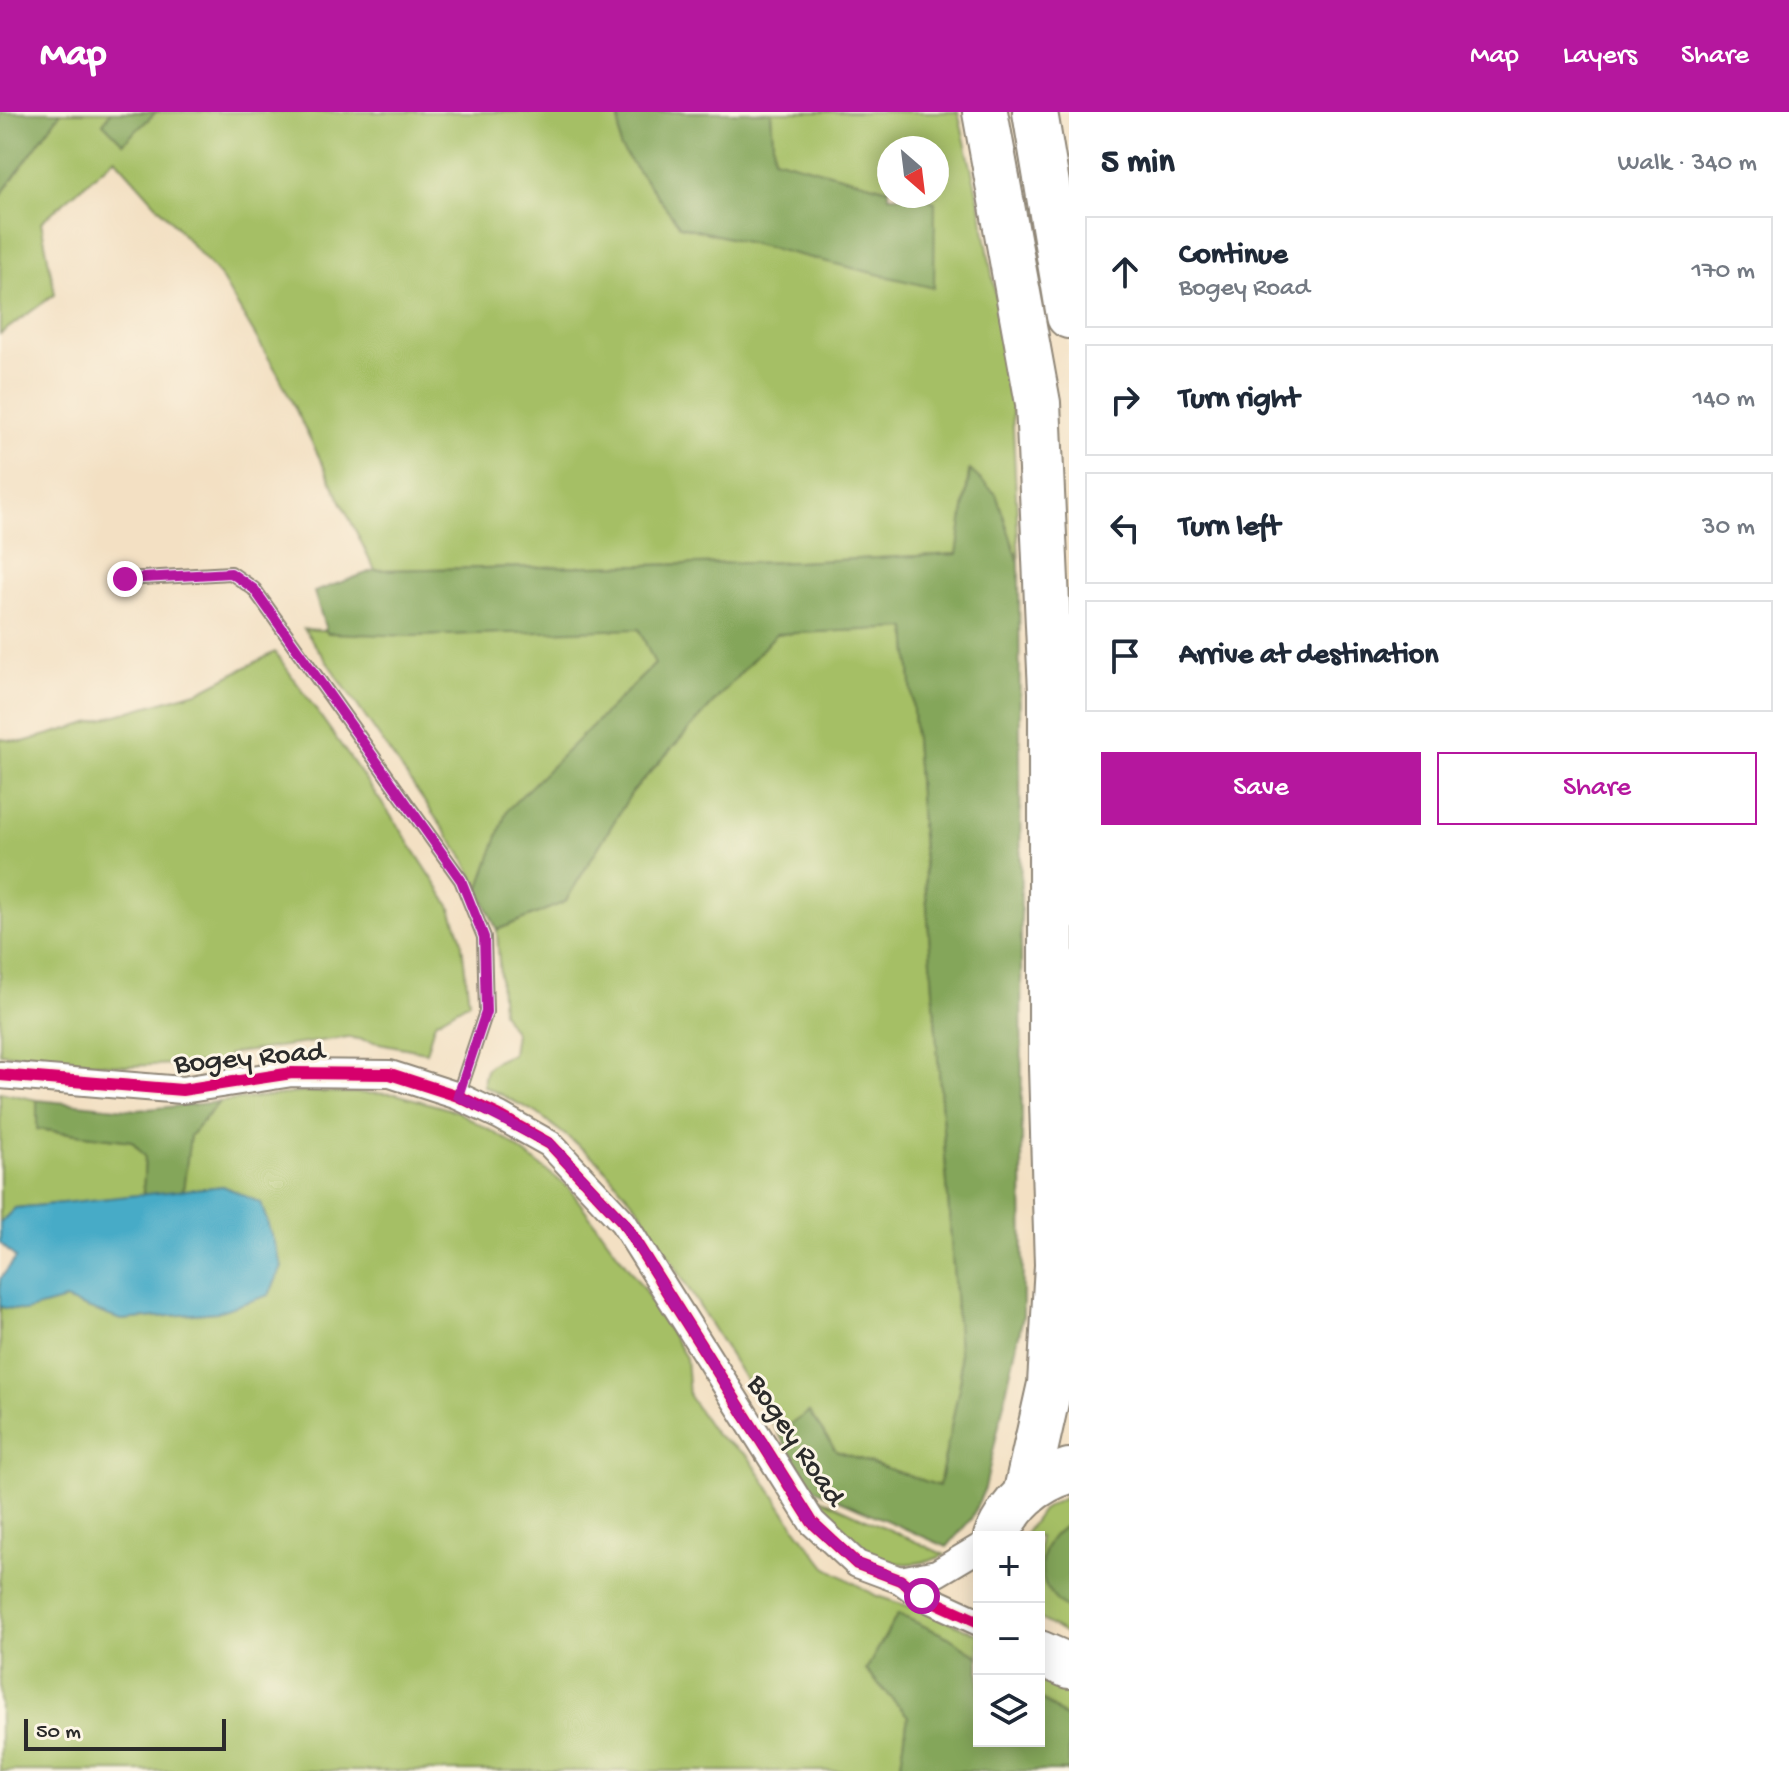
<!DOCTYPE html>
<meta charset="utf-8">
<style>
body{margin:0;font-family:"Gochi Hand",sans-serif;background:#f6f6f7;color:#1f2937}
.controls{position:absolute;right:24px;bottom:24px;display:grid;overflow:hidden;border-radius:0px;box-shadow:0 4px 20px #0003}
.controls button{width:72px;height:72px;display:grid;place-items:center;padding:0;border:0;border-bottom:2px solid #e0e1e3;background:#fff;color:#1f2937;font:40px sans-serif}
.compass{position:absolute;left:877px;top:24px;width:72px;height:72px;border-radius:50%;background:#fff;box-shadow:0 4px 20px #0003;rotate:152deg}
.scale{position:absolute;left:24px;bottom:20px;width:202px;box-sizing:border-box;padding-left:8px;border:4px solid #2b2b2b;border-top:0;font-size:22px;line-height:28px;white-space:nowrap;color:#2b2b2b;-webkit-text-stroke:6px #fcf5e5;paint-order:stroke}
.stop{position:absolute;width:24px;height:24px;margin:-18px;border:6px solid #b5179e;border-radius:50%;background:#fff}
.stop.end{background:#b5179e;border-color:#fff;box-shadow:0 2px 8px #0008}
.list{margin:0;padding:0;list-style:none}
h2{display:flex;justify-content:space-between;align-items:center;height:104px;margin:0;padding:0 32px;font-size:34px}
h2 small{font-size:26px;font-weight:400;color:#747a83}
.list li{display:grid;grid-template-columns:52px 1fr auto;gap:24px;align-items:center;box-sizing:border-box;height:112px;margin:0 16px 16px;padding:0 16px;border:2px solid #e0e1e3;border-radius:0px}
.list b{display:block;font-size:30px;white-space:nowrap}
.list p{margin:0;font-size:26px;white-space:nowrap;color:#747a83}
.list em{font-size:26px;font-style:normal;color:#747a83}
.actions{display:flex;gap:16px;padding:24px 32px}
.actions a{flex:1;padding:18px 0;border:2px solid #b5179e;border-radius:0px;text-align:center;font-size:28px;color:#b5179e}
.actions .main{background:#b5179e;color:#fff}
.icon{flex:none;width:44px;height:44px;fill:none;stroke:currentColor;stroke-width:2;stroke-linecap:round;stroke-linejoin:round}
.map{position:relative;flex:none;width:1069px;height:1659px;overflow:hidden}
header{display:flex;align-items:center;gap:48px;box-sizing:border-box;height:112px;padding:0 40px;background:#b5179e;color:#fff}
header strong{font-size:38px}
nav{display:flex;gap:44px;margin-inline-start:auto;font-size:28px}
main{display:flex}
aside{flex:1;background:#fff}
.map>svg:first-child{display:block}
.green{fill:#a5bf65;stroke:#687548;stroke-width:2}
.forest{fill:#84a65a;stroke:#586842;stroke-width:2}
.water{fill:#47abc7;stroke:#396b79;stroke-width:2}
.lines{fill:none;stroke-linecap:round;stroke-linejoin:round}
.lane-casing{stroke:#8f8677;stroke-width:16}
.street-casing{stroke:#8f8677;stroke-width:30}
.highway-casing{stroke:#8f8677;stroke-width:48}
.lane{stroke:#fff;stroke-width:12}
.street{stroke:#fff;stroke-width:26}
.highway{stroke:#fff;stroke-width:44}
.cycleway-casing{stroke:#fcf5e5;stroke-width:17}
.cycleway{stroke:#d6006c;stroke-width:12}
.route{stroke:#b5179e;stroke-width:10}
.labels{text-anchor:middle;stroke-width:6;stroke-linejoin:round;paint-order:stroke}
.street-label{font-size:30px;fill:#2b2b2b;stroke:#fcf5e5}
</style>
<header>
<strong>Map</strong>
<nav><a>Map</a><a>Layers</a><a>Share</a></nav>
</header>
<main>
<div class="map">
<svg width="1069" height="1659" viewBox="0 0 1069 1659">
<rect width="100%" height="100%" fill="#fcf5e5"/>
<filter id="ink" filterUnits="userSpaceOnUse"><feTurbulence type="fractalNoise" baseFrequency=".0125" numOctaves="2"/><feDisplacementMap in="SourceGraphic" scale="16" xChannelSelector="R" yChannelSelector="G"/><feConvolveMatrix kernelMatrix="1 2 1 2 8 2 1 2 1" color-interpolation-filters="sRGB"/></filter>
<filter id="wash" filterUnits="userSpaceOnUse"><feTurbulence type="fractalNoise" baseFrequency=".006" numOctaves="4" result="noise"/><feDisplacementMap in="SourceGraphic" scale="32" xChannelSelector="R" yChannelSelector="G"/><feGaussianBlur stdDeviation="1.8" result="paint"/><feColorMatrix in="noise" values="0 0 0 0 0 0 0 0 0 0 0 0 0 0 0 0 0 1.4 0 .05"/><feComposite in="paint" operator="in"/></filter>
<g filter="url(#wash)">
<rect width="100%" height="100%" fill="#f3e0c3"/>
<!-- green -->
<g class="green">
<path d="M61 0H111L103 11 123 31 156 0H619L620 35 680 114 935 90 914 84H937V36H889V77L774 46 771 0H958L980 93 1011 272 1019 451 996 382 969 359 958 442 796 450 375 458 278 262 220 164 115 46 41 110 55 182 0 222V84Z"/>
<path d="M639 516 655 552 508 698 479 778 465 748 304 517 413 524Z"/>
<path d="M907 516 961 1266 939 1374 836 1339 809 1300 778 1321 640 1098 598 1049 537 1001 484 974C482 953 494 949 512 942L515 921 502 900 497 818 565 790 632 680 776 522Z"/>
<path d="M275 540 401 718 450 794 461 825 469 890 435 910 426 940 348 925 228 942V950L126 954 0 941V627L23 630 200 579Z"/>
<path d="M0 980 37 988V1017L132 1029 145 1044 143 1083 15 1096 0 1111Z"/>
<path d="M307 980 396 982 456 999 507 1028 568 1075 644 1177 686 1246 689 1284 715 1322 748 1344 795 1415 826 1455 877 1484 932 1502 979 1523V1545L948 1525 897 1503 866 1558 908 1604 900 1659H0V1195L25 1199 65 1188 121 1208 217 1200 223 1074 183 1079 189 1024 219 990Z"/>
<path d="M811 1382 945 1443C883 1470 844 1430 811 1382Z"/>
<path d="M1069 1383V1524L1039 1506V1425H1023L1042 1398Z"/>
<path d="M1039 1565 1069 1575V1608L1039 1585Z"/>
</g>
<!-- forest -->
<g class="forest">
<path d="M0 0H61L0 84Z"/>
<path d="M111 0H156L123 31 103 11Z"/>
<path d="M619 0H771L774 46 889 77V84H914L935 90 934 176 680 114 620 35Z"/>
<path d="M970 358 996 382 1019 451 1023 1204 985 1376 971 1407 947 1435 812 1376 778 1321 809 1300 836 1339 939 1374 961 1266 907 516 776 522 632 680 565 790 497 818 479 778 507 698 655 552 639 517 413 524 327 521 314 480 375 458 796 450 957 442Z"/>
<path d="M37 988 137 998 219 990 190 1024 183 1079 143 1083 145 1044 132 1029 37 1017Z"/>
<path d="M1069 1412V1498C1033 1478 1032 1431 1069 1412Z"/>
<path d="M898 1502 948 1525 979 1545V1629H1039V1585L1069 1608V1659H900L908 1604 866 1558Z"/>
</g>
<!-- water -->
<path class="water" d="M223 1074 261 1091 282 1155 269 1183 217 1200 121 1208 65 1188 25 1199 0 1195V1167L16 1146 0 1131V1111L15 1096Z"/>
</g>
<g filter="url(#ink)">
<g class="lines">
<!-- lane casing -->
<g class="lane-casing">
<path id="lane" d="M125 467 231 461 254 477 461 768 484 825 486 900 458 984"/>
</g>
<!-- street casing -->
<g class="street-casing">
<g id="street">
<path d="M0 963 182 978 292 961 390 962 458 984 500 1004 550 1032 623 1110 812 1410 857 1452 900 1468 922 1484 979 1510"/>
<path d="M900 1468 937 1461 979 1436"/>
</g>
</g>
<!-- highway casing -->
<g class="highway-casing">
<g id="highway">
<path d="M985 0 1038 291 1051 580V955L1057 1153 1050 1272 1026 1379"/>
<path d="M1035 0 1069 204"/>
<path d="M996 1425C1011 1391 1033 1370 1069 1359"/>
<path d="M1039 1541 1069 1554"/>
</g>
</g>
<!-- lane -->
<use href="#lane" class="lane"/>
<!-- street -->
<use href="#street" class="street"/>
<!-- highway -->
<use href="#highway" class="highway"/>
<!-- cycleway casing -->
<g class="cycleway-casing">
<path id="cycleway" d="M0 963 182 978 292 961 390 962 458 984 500 1004 550 1032 623 1110 812 1410 857 1452 900 1468 922 1484 979 1510"/>
</g>
<!-- cycleway -->
<use href="#cycleway" class="cycleway"/>
</g>
</g>
<g class="lines" filter="url(#ink)">
<!-- route -->
<path class="route" d="M125 467 231 461 254 477 461 768 484 825 486 900 458 984 550 1032 623 1110 812 1410 857 1452 900 1468 922 1484"/>
</g>
<g class="labels">
<!-- street labels -->
<g class="street-label">
<text transform="translate(249 943) rotate(-5)" y="10">Bogey Road</text>
<text transform="translate(798 1327) rotate(56)" y="10">Bogey Road</text>
</g>
</g>
</svg>
<div class="controls">
<button>+</button>
<button>−</button>
<button><svg class="icon" aria-label="layers" viewBox="0 0 24 24"><path d="M12 4l9 5-9 5-9-5zM3 14l9 5 9-5"/></svg></button>
</div>
<svg class="compass" viewBox="-18 -18 36 36"><path d="M0-13l5 13h-10z" fill="#e53935"/><path d="M0 13l5-13h-10z" fill="#747a83"/></svg>
<div class="scale">50 m</div>
<div class="stop" style="left:922px;top:1484px"></div>
<div class="stop end" style="left:125px;top:467px"></div>
</div>
<aside>
<h2>5 min<small>Walk · 340 m</small></h2>
<ul class="list">
<li><svg class="icon" aria-label="ahead" viewBox="0 0 24 24"><path d="M12 20V5M6 11l6-6 6 6"/></svg><div><b>Continue</b><p>Bogey Road</p></div><em>170 m</em></li>
<li><svg class="icon" aria-label="right" viewBox="0 0 24 24"><path d="M7 20v-9h11M14 6l5 5-5 5"/></svg><div><b>Turn right</b></div><em>140 m</em></li>
<li><svg class="icon" aria-label="left" viewBox="0 0 24 24"><path d="M17 20v-9H6M10 6l-5 5 5 5"/></svg><div><b>Turn left</b></div><em>30 m</em></li>
<li><svg class="icon" aria-label="arrive" viewBox="0 0 24 24"><path d="M6 21V4h12l-3 4 3 4H6"/></svg><div><b>Arrive at destination</b></div></li>
</ul>
<div class="actions"><a class="main">Save</a><a>Share</a></div>
</aside>
</main>
